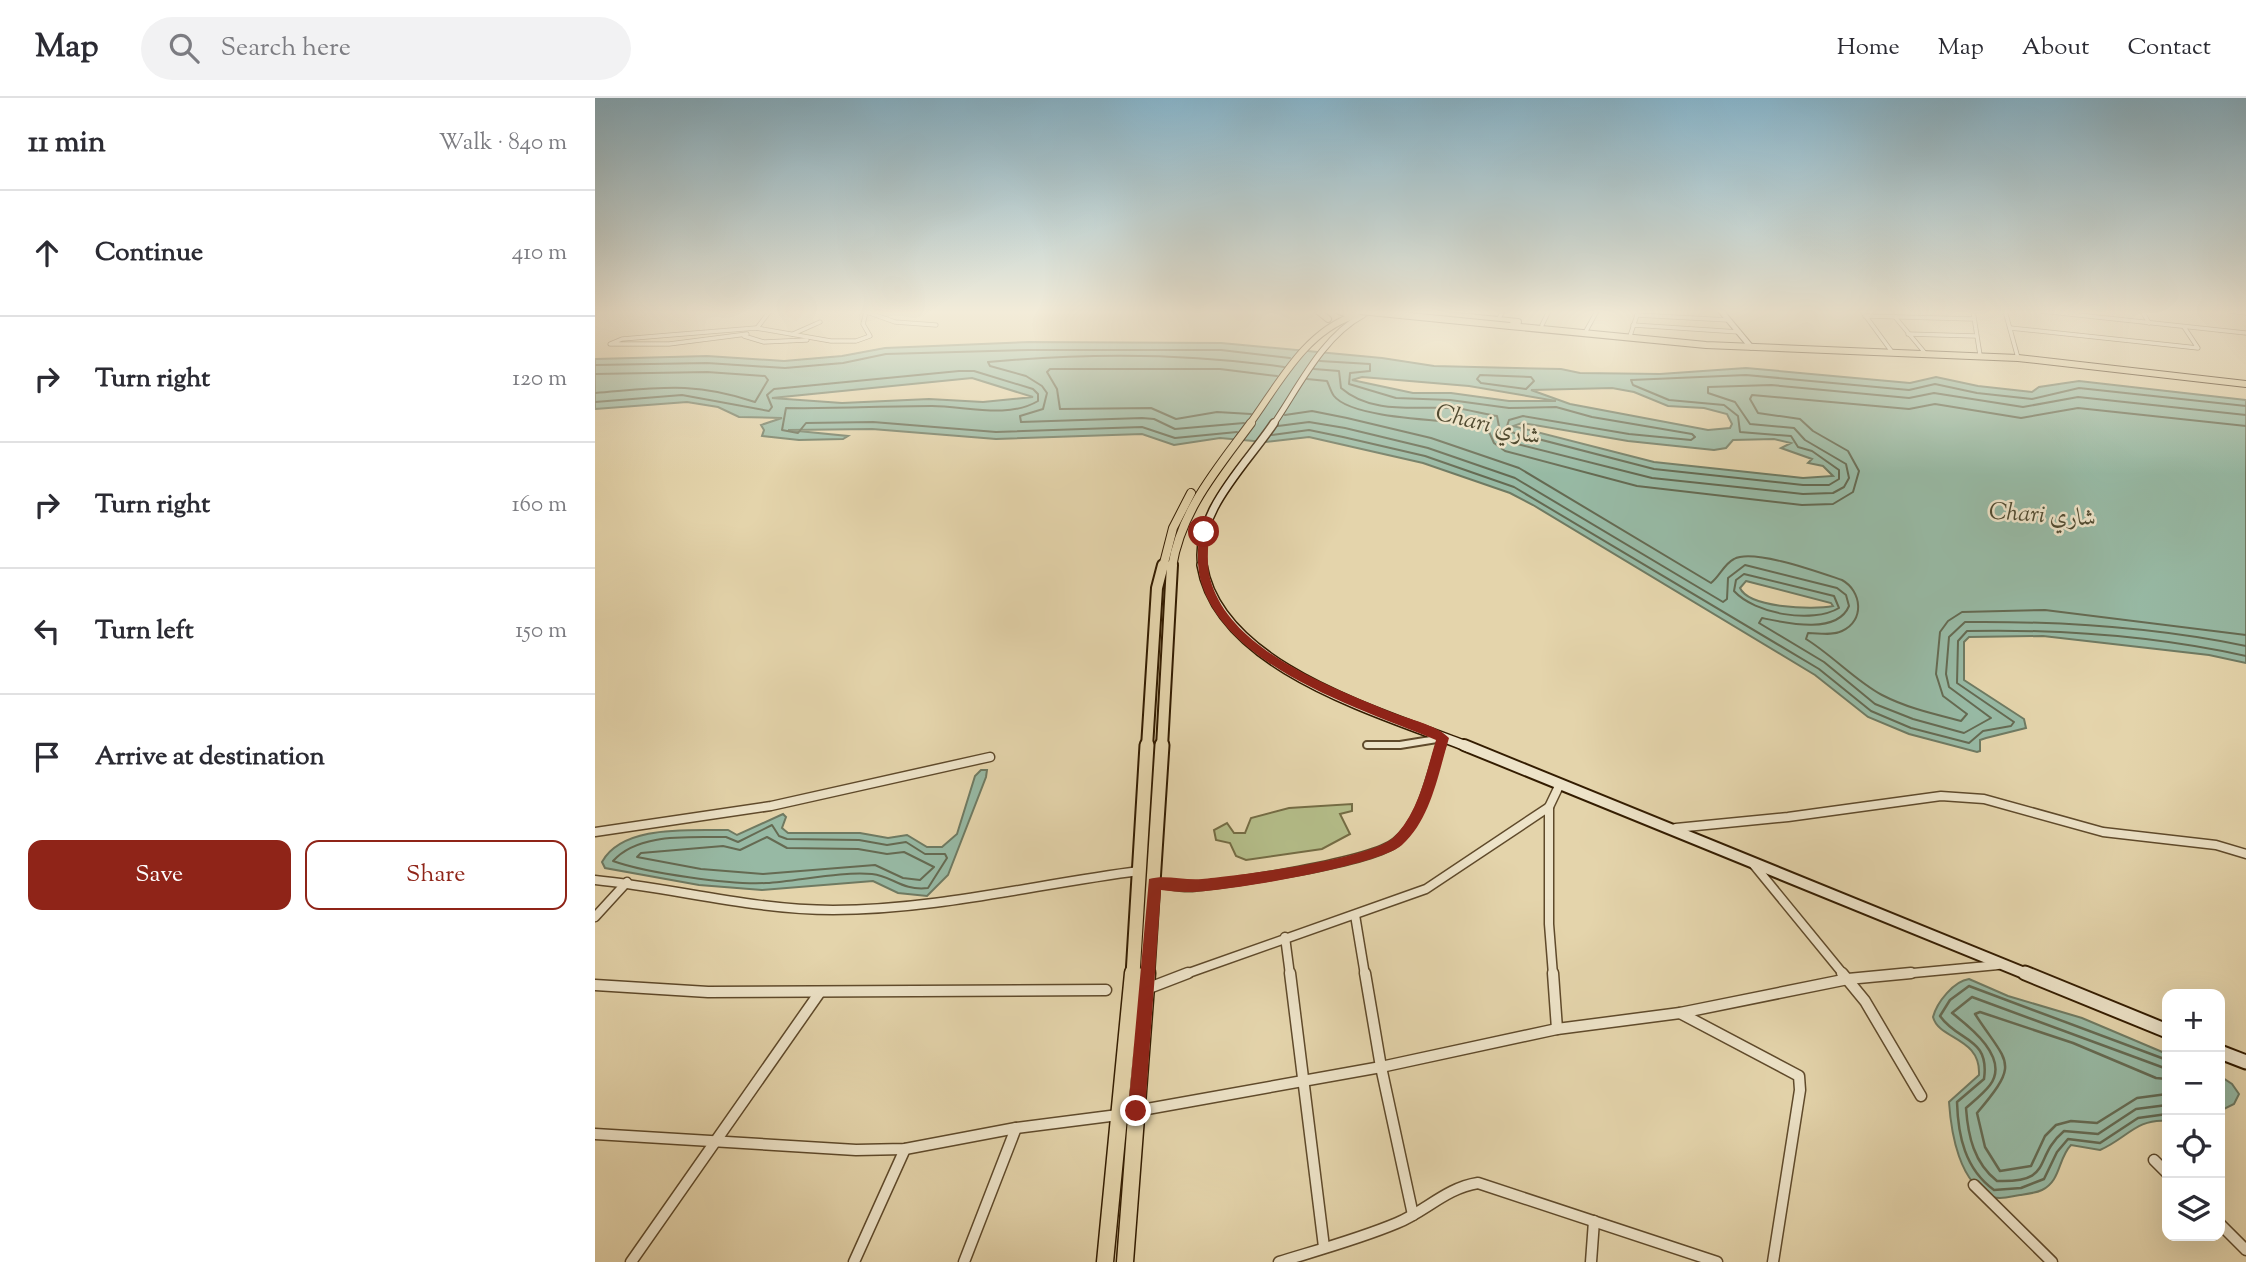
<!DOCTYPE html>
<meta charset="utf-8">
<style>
body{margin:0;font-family:"Sorts Mill Goudy",Amiri,serif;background:#f2f2f3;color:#2b2b33}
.controls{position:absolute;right:21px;bottom:21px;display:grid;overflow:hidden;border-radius:14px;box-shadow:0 7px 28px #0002}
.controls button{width:63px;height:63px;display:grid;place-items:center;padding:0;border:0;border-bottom:2px solid #e1e1e2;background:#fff;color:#2b2b33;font:35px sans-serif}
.stop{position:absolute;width:21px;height:21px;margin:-16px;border:5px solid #8f2418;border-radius:50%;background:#fff}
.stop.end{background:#8f2418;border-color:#fff;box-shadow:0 2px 7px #0008}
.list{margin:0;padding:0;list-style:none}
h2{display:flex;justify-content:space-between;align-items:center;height:91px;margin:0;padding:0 28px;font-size:30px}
h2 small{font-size:23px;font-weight:400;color:#7c7c81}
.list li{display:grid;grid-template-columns:46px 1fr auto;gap:21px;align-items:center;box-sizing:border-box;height:126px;padding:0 28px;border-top:2px solid #e1e1e2}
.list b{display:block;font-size:26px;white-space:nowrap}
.list em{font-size:23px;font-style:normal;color:#7c7c81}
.actions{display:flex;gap:14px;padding:21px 28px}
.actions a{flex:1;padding:16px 0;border:2px solid #8f2418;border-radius:14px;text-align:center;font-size:24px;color:#8f2418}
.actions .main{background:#8f2418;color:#fff}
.icon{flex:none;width:38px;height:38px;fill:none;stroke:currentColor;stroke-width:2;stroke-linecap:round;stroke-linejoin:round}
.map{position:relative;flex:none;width:1651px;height:1164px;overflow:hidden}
header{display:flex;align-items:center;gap:42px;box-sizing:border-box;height:98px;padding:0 35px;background:#fff;border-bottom:2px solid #e1e1e2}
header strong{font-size:33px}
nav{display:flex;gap:38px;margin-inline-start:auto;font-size:24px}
.search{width:490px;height:63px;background:#f2f2f3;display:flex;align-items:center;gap:18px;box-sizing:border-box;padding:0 24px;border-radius:38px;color:#7c7c81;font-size:26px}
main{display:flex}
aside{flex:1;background:#fff}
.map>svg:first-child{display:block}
.green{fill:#b4bd89;stroke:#746c44;stroke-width:2}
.water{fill:#97b9a4;stroke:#6f7a62;stroke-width:2;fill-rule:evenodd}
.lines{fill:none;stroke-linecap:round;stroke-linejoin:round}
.shore-far1{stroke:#656a52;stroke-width:2}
.shore{stroke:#656a52;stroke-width:2.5}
.street-far3-casing{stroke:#5f4a2b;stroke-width:5}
.street-far2-casing{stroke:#5f4a2b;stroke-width:10}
.street-far1-casing{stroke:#5f4a2b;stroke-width:11}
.street-casing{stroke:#5f4a2b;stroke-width:13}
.secondary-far4-casing{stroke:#331c00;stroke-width:7}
.secondary-far3-casing{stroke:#331c00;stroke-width:10}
.secondary-far2-casing{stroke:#331c00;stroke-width:12}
.secondary-far1-casing{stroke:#331c00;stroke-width:14}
.secondary-casing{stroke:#331c00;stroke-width:17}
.primary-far4-casing{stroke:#331c00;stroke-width:8}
.primary-far3-casing{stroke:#331c00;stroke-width:10}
.primary-far2-casing{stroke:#331c00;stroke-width:14}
.primary-far1-casing{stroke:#331c00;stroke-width:17}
.primary-casing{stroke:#331c00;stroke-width:19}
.street-far3{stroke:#ede3c8;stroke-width:3.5}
.street-far2{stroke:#ede3c8;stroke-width:6}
.street-far1{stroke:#ede3c8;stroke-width:8}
.street{stroke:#ede3c8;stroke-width:10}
.secondary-far4{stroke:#ede3c8;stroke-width:5}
.secondary-far3{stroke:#ede3c8;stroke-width:7}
.secondary-far2{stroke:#ede3c8;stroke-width:9}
.secondary-far1{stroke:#ede3c8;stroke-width:10}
.secondary{stroke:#ede3c8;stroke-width:13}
.primary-far4{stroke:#e4d4ab;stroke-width:6}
.primary-far3{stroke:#e4d4ab;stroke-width:8}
.primary-far2{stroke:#e4d4ab;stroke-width:10}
.primary-far1{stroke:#e4d4ab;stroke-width:13}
.primary{stroke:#e4d4ab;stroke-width:16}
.primary-bridge-casing{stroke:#331c00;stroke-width:8;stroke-linecap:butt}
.primary-bridge{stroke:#e4d4ab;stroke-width:6}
.route{fill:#8f2418}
.labels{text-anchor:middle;stroke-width:5;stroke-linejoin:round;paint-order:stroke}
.far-water-label{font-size:24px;font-style:italic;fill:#514b31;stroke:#ede3c8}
</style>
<header>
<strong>Map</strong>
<div class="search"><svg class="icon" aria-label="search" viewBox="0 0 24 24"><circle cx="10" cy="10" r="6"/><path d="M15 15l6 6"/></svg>Search here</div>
<nav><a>Home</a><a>Map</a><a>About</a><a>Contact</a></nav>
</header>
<main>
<aside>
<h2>11 min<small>Walk · 840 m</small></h2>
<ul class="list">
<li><svg class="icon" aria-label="ahead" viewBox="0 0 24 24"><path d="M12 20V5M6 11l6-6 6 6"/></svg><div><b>Continue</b></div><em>410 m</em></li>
<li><svg class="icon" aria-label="right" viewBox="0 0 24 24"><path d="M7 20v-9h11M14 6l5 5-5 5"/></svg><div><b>Turn right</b></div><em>120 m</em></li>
<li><svg class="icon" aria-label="right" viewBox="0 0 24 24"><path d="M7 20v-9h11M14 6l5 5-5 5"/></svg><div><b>Turn right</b></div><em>160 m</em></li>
<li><svg class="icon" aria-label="left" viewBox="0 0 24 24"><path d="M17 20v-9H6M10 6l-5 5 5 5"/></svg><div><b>Turn left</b></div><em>150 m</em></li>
<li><svg class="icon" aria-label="arrive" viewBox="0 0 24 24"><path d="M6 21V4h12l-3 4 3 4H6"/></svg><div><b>Arrive at destination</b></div></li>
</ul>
<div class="actions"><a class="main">Save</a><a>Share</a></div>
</aside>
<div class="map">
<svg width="1651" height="1164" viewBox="0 0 1651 1164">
<rect width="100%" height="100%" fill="#e4d4ab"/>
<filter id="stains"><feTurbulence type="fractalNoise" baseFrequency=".00286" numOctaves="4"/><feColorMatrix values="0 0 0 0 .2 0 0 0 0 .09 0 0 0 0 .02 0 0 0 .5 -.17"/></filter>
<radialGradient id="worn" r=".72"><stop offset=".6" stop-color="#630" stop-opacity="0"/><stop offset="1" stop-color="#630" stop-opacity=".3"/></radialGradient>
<!-- green -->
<path class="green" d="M757 706V713L745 716 755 736 727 751 651 762 641 758 635 745 621 742 619 732 632 725 639 735H650L656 720 694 710Z"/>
<!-- water -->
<g class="water">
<path d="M434 244 626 245 787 260 839 268 966 271 985 275 1065 276 1151 270 1315 285 1341 279 1383 288 1437 294 1444 289 1484 283 1651 302V565L1614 557 1448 538 1374 539 1369 544V582L1429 621 1431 630 1391 640 1385 642V653L1382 654 1314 636 1273 619 1220 577 938 407 915 395 828 365 714 339 670 344 625 340 579 347 547 336 401 341 277 331 193 332 253 338 248 341 204 342 167 338 169 332 166 327 187 320 144 319 123 309 92 304 0 311V261L112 258 189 263 247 258 290 250ZM767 279 874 288 961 303H914L856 295H818L757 282ZM377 280 438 299 388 304 334 301 247 305 177 300ZM1017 290 1039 294 1073 308 1109 310 1132 316 1137 326 1135 330 1113 332 975 306 936 292ZM927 325 1033 343 1119 352 1131 350 1138 342 1179 341 1196 345 1186 350 1217 361 1213 365 1228 368 1238 378 1208 380 1059 364 918 328ZM1151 483 1236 505 1238 508C1218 512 1154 510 1145 490Z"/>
<path d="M386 672H392L391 679 353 777 332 798 303 795 278 783 167 792 104 787 10 770 7 764C28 726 96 733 133 732L142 737 188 716 191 719 187 730 193 735H265L293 740 312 737 332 749H347L362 736 380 678Z"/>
<path d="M1374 881 1413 898 1487 920 1572 956V1023C1542 1020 1531 1041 1505 1052L1476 1047C1463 1060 1466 1083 1447 1092 1441 1095 1432 1096 1425 1097 1417 1098 1407 1102 1398 1099 1364 1087 1356 1034 1354 1004L1384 977C1386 939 1344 942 1338 919 1342 904 1359 883 1374 881Z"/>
<path d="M1625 978 1637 986 1644 996 1639 1006 1625 1013Z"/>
</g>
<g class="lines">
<!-- shore-far1 -->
<g class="shore-far1">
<path d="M725 263 775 266V273L755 275 754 286 801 300 855 302 914 310 961 309 997 319 1097 336 1100 339 1096 342 1034 336 928 318 914 322 912 328 916 334 1059 371 1208 387H1234L1244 381V372L1217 353 1203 349 1196 338 1145 334 1143 318 1129 307 1074 302 1038 287 1036 282 1151 277 1314 292 1340 286 1382 295 1437 301 1484 290 1651 308"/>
<path d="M0 267 112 265 190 270 248 265 291 256 434 252H626L695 260"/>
<path d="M719 271 744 273 746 290C777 317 821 308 858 310 873 311 887 316 902 318L905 334 914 344 1057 380 1208 396 1238 395 1249 389 1254 380 1251 366 1210 342 1199 330 1155 326 1140 304 1113 295V289L1176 287 1314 300 1339 295 1428 309 1483 299 1651 317"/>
<path d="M0 276 112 274 170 278 173 282 160 304C98 283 63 290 0 295"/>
<path d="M885 277 936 279 939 283 931 291 886 285 882 281Z"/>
<path d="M712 281 732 283C734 287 736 294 739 298 758 322 858 322 891 327L899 345 910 353 1042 388 1207 407 1238 406 1258 394 1264 373 1253 353 1218 333 1205 321 1163 315 1155 301 1157 297 1314 311 1340 306 1426 320 1483 310 1651 328"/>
<path d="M0 304 87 297 174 313 177 309 172 297 179 291 364 273H379L438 291 443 296V303C413 321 370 308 337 308 288 308 240 311 191 310L187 332 203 335 211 325 278 324 401 334 547 329 580 340 642 334"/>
<path d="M656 316 622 314 581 321 556 310 465 311 462 291 452 274 455 271H625L682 278"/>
<path d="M690 317 717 313 752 320 836 340 924 370 1116 485C1125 478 1129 466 1139 461 1158 450 1226 475 1247 482 1267 493 1270 523 1247 533 1237 538 1224 535 1213 535L1211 541C1237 557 1262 584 1287 597 1312 610 1339 616 1366 623L1372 616 1348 598 1341 576 1345 534 1353 523 1367 514 1450 512 1651 537"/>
<path d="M649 325 580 331 559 321 547 320 426 324 425 318 448 311 452 295 447 288 431 278 395 268 393 264C490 255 592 255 689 269"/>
<path d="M683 328 714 324 750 330 833 350 920 380 1128 504 1132 501 1133 480 1150 467 1242 490 1251 497 1254 508C1242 537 1191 525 1167 520L1164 525 1229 564 1280 606 1318 621 1369 635 1396 620 1354 589 1351 576 1354 539 1370 524C1464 523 1559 529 1651 548"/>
<path d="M677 337 714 332 748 339 830 358 919 389 1224 571 1276 613 1316 630 1374 645 1388 633 1416 628 1419 624 1362 585 1363 543 1372 533C1465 531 1560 538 1651 558"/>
<path d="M1149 476 1239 498 1244 510C1217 526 1160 516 1139 493L1141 482Z"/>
<path d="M177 727 184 738 192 741 264 742 292 747 311 744 330 756H350L352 760 333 790C306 793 298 778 277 776 247 773 203 783 171 785 136 787 51 775 18 763 44 734 95 740 131 739L143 744Z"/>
<path d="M172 739 192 750 263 751 292 756 309 754 339 769 325 782 308 780 280 767 168 776 106 771 42 759 46 755 128 748 145 752Z"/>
</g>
<!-- shore -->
<g class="shore">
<path d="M1572 962 1374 888 1355 902 1345 918C1363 944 1395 939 1389 981L1362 1004C1363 1038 1370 1071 1399 1092L1426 1090 1449 1081 1462 1054 1473 1041 1505 1045 1543 1020 1572 1016"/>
<path d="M1572 971 1377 899 1357 915C1375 929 1415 960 1395 987 1389 995 1379 1003 1371 1010 1373 1038 1379 1065 1402 1083 1460 1085 1437 1060 1469 1033L1503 1036 1541 1011 1572 1007"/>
<path d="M1572 981 1561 980 1478 945 1385 914 1380 916C1413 967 1426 963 1382 1015L1390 1049 1405 1073 1436 1068 1450 1038 1461 1027 1476 1023 1502 1025 1542 1000 1572 996"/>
</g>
<!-- street-far3 casing -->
<g class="street-far3-casing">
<g id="street-far3">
<path d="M269 213 300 224 341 227"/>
<path d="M1267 213 1297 254"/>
<path d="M1378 213 1385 257"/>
<path d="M1410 213 1423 260"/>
<path d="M1446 213 1651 235"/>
<path d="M1547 213 1554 225"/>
<path d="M1635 213 1651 215"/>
<path d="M1042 217 1133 222"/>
<path d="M1270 218 1379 221"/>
<path d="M1300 219 1330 255"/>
<path d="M903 222 908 213"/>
<path d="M947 227 954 213"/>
<path d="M1038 227 1144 234"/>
<path d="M162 230 175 213"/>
<path d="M1415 230 1603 250 1589 229"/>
<path d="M991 233 1002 213"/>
<path d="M152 236 74 246H15L27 241 161 230 236 243H261L275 238 268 226 271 214"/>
<path d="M198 236 225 224"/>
<path d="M1313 236 1381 238"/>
<path d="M149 238 169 244 212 242"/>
<path d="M1035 238 1043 214"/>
</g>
</g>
<!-- street-far2 casing -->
<g class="street-far2-casing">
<path id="street-far2" d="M772 647H805L848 640 845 649"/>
</g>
<!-- street-far1 casing -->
<g class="street-far1-casing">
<g id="street-far1">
<path d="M954 709V826L958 877"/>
<path d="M1081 730 1193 719 1346 698 1389 701 1508 734 1621 747 1651 756"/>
<path d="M0 734 176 708 395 659"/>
<path d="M1159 767 1249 877"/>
<path d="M0 782C79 790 158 812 238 812 341 812 442 786 544 773"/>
<path d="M559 785C571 786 585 790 597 789 634 785 776 765 801 744 828 722 835 679 846 647"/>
<path d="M760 817 770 877"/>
<path d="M0 819 32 784"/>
<path d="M690 839 695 877"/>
<path d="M588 877 831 791 954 709 964 688"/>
<path d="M1297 877 1403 867"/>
</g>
</g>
<!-- street casing -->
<g class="street-casing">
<g id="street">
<path d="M695 875 729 1149"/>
<path d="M770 875 786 969 818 1117"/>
<path d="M958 875 962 931"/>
<path d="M1247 875 1270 903 1326 998"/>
<path d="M0 887 113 894 511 892"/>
<path d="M554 890 593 875"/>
<path d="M1085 915 1204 978 1205 992 1178 1164"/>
<path d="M541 1013 786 969 962 931 1085 915 1253 881 1316 875"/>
<path d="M0 1036 261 1052 310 1051 421 1030 523 1017"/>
<path d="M1559 1062 1572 1075"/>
<path d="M1379 1087 1457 1164"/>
<path d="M1625 1126 1651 1152"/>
<path d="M36 1164 225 894"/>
<path d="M259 1164 310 1051"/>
<path d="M369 1164 421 1030"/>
<path d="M684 1164C723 1152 764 1141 802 1125 831 1113 851 1090 883 1085L1122 1164"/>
<path d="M996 1164 999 1123"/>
</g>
</g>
<!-- secondary-far4 casing -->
<g class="secondary-far4-casing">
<g id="secondary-far4">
<path d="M1126 213 1156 249"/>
<path d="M678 327C704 289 727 239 768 217"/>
</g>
</g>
<!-- secondary-far3 casing -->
<g class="secondary-far3-casing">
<path id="secondary-far3" d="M607 469C598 415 652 366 679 325"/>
</g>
<!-- secondary-far2 casing -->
<g class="secondary-far2-casing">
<path id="secondary-far2" d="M607 467C624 571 789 615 873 649"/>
</g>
<!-- secondary-far1 casing -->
<g class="secondary-far1-casing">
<path id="secondary-far1" d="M869 647 1434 877"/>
</g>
<!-- secondary casing -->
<g class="secondary-casing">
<g id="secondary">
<path d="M1430 875 1572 933"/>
<path d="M1625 954 1651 964"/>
</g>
</g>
<!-- primary-far4 casing -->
<g class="primary-far4-casing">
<g id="primary-far4">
<path d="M723 213 733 221"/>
<path d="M744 213 758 218 777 213"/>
<path d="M813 213 923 224"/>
<path d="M915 228 1111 247 1423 260 1651 286"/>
<path d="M654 327C684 286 709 235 758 218"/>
</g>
</g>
<!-- primary-far3 casing -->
<g class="primary-far3-casing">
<g id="primary-far3">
<path d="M568 469 578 430 596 395"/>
<path d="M577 469C586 412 623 370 656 325"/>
</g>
</g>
<!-- primary-far2 casing -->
<g class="primary-far2-casing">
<g id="primary-far2">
<path d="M552 649 562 490 568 467"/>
<path d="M567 649 577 467"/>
</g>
</g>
<!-- primary-far1 casing -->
<g class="primary-far1-casing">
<g id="primary-far1">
<path d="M538 877 552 647"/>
<path d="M552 877 567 647"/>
</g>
</g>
<!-- primary casing -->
<g class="primary-casing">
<g id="primary">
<path d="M510 1164 538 875"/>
<path d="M530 1164 552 875"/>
</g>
</g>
<!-- street-far3 -->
<use href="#street-far3" class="street-far3"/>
<!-- street-far2 -->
<use href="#street-far2" class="street-far2"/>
<!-- street-far1 -->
<use href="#street-far1" class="street-far1"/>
<!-- street -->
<use href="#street" class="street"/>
<!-- secondary-far4 -->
<use href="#secondary-far4" class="secondary-far4"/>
<!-- secondary-far3 -->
<use href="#secondary-far3" class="secondary-far3"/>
<!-- secondary-far2 -->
<use href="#secondary-far2" class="secondary-far2"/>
<!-- secondary-far1 -->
<use href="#secondary-far1" class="secondary-far1"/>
<!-- secondary -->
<use href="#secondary" class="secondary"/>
<!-- primary-far4 -->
<use href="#primary-far4" class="primary-far4"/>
<!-- primary-far3 -->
<use href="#primary-far3" class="primary-far3"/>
<!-- primary-far2 -->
<use href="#primary-far2" class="primary-far2"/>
<!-- primary-far1 -->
<use href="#primary-far1" class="primary-far1"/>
<!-- primary -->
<use href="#primary" class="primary"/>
<!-- primary-bridge casing -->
<g class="primary-bridge-casing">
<path id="primary-bridge" d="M765 213 915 228"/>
</g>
<!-- primary-bridge -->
<use href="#primary-bridge" class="primary-bridge"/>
</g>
<!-- sky -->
<linearGradient id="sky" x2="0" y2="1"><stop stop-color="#87b6cd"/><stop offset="0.57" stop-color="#f3ecd9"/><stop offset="1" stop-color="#f3ecd9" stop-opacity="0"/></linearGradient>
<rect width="1651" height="376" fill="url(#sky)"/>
<!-- route -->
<path class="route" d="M609 431 614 434C613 452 611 470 617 487 640 554 736 589 796 614 813 621 842 627 854 640 843 676 836 721 807 747 786 767 626 795 593 794 584 794 575 793 566 792L550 1013 547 1019 541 1022 535 1019 533 1013 554 781C570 776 590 783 607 781 644 777 776 762 799 739 824 714 831 675 841 642 767 611 635 571 607 487 601 470 603 452 604 434Z"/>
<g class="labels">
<!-- far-water labels -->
<g class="far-water-label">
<text transform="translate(894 326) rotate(14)" y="8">Chari شاري</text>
<text transform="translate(1448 416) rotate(4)" y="8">Chari شاري</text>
</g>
</g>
<rect width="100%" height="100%" filter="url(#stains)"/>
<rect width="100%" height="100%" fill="url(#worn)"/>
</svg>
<div class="controls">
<button>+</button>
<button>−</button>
<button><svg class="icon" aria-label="locate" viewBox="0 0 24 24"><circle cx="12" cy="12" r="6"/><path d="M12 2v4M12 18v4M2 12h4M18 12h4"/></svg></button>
<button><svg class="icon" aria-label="layers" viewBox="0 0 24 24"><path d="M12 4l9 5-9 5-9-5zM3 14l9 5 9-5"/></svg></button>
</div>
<div class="stop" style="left:609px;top:434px"></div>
<div class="stop end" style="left:541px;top:1013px"></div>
</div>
</main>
